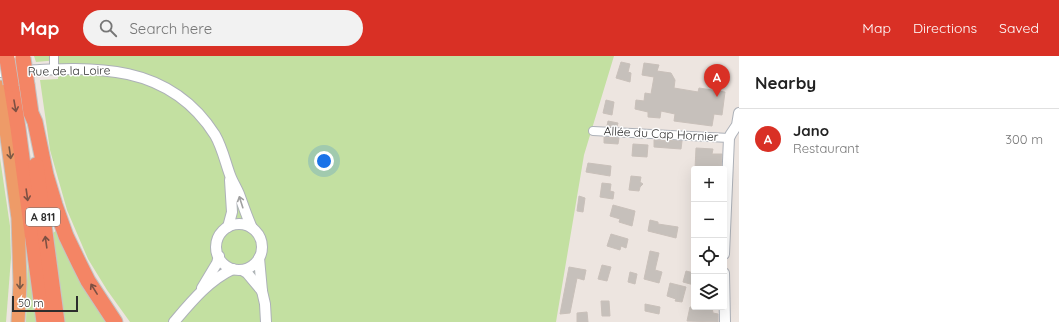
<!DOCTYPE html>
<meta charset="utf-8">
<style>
body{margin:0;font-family:Quicksand,sans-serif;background:#f2f2f2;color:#222}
.controls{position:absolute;right:12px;bottom:12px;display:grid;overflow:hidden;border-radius:4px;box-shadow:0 4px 16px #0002}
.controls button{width:36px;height:36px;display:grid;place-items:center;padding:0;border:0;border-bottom:1px solid #e0e0e0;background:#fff;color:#222;font:20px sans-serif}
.scale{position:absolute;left:12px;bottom:10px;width:66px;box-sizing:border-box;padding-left:4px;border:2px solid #2d2d2d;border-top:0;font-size:11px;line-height:14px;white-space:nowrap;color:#2d2d2d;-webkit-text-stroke:3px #fff;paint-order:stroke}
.you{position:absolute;left:324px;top:105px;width:14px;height:14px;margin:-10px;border:3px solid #fff;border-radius:50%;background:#1a73e8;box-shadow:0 0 0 6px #1a73e833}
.badge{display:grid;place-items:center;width:26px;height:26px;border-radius:50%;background:#d93025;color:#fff;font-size:13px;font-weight:700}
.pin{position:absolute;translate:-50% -33px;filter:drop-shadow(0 1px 2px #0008)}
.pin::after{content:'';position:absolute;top:21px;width:14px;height:12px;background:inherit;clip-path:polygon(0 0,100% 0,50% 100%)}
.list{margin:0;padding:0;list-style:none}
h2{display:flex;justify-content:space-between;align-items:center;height:52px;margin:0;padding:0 16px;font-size:17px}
h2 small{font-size:13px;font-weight:400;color:#767676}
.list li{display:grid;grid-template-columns:26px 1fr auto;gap:12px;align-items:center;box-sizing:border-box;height:60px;padding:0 16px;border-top:1px solid #e0e0e0}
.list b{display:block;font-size:15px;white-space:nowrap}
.list p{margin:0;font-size:13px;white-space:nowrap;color:#767676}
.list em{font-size:13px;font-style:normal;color:#767676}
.icon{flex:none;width:22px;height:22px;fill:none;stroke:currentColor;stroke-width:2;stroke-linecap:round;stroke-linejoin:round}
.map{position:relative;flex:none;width:739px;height:266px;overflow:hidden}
header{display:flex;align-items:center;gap:24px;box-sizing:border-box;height:56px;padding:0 20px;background:#d93025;color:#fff}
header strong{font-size:19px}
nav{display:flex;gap:22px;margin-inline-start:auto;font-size:14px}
.search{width:280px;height:36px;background:#f2f2f2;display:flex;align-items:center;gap:10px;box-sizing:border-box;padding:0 14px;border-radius:22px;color:#767676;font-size:15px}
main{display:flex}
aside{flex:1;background:#fff}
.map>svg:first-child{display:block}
.green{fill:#c3e0a1}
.building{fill:#c6c0bb;stroke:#c9c0ba}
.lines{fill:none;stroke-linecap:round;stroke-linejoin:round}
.minor-casing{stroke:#adb1b8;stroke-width:10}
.tertiary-casing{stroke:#adb1b8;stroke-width:12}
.trunk-casing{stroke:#c4c4c4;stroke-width:15}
.motorway-casing{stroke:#c4c4c4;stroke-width:17}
.minor{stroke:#fff;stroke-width:8}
.tertiary{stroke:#fff;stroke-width:10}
.trunk{stroke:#ee9b68;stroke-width:13}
.motorway{stroke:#f48565;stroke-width:15}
.motorway-bridge-casing{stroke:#c4c4c4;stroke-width:17;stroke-linecap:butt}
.motorway-bridge{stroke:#f48565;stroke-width:15}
.oneway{stroke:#7d5043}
.oneway2{stroke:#7a5945}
.oneway3{stroke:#a0a0a0}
.labels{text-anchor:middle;stroke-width:3;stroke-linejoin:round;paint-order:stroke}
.shield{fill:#fff;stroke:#6c6c6c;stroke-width:1}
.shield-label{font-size:11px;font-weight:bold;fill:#2d2d2d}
.street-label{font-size:12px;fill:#2d2d2d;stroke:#fff}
</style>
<header>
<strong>Map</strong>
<div class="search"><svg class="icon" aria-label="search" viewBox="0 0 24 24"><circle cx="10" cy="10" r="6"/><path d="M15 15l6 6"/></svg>Search here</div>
<nav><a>Map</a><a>Directions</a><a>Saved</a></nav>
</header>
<main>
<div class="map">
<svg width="739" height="266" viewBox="0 0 739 266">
<rect width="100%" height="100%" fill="#ede5e0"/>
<!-- green -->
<g class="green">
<path d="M34 0H614L584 99 556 266H130L107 234 88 203 67 154 50 94 40 24 58 23V4L36 6Z"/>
<path d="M0 102 10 170 11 202 6 266H0Z"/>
<path d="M57 174 109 266H65L53 177Z"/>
<path d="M28 193 33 248 37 266H26Z"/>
</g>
<!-- building -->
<g class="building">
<path d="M621 6 630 8 628 16 631 17 630 26 616 22Z"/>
<path d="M644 7 659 9 657 15 671 17 675 24 674 32 698 36 699 32 725 36 722 59 714 58 712 70 674 65 675 58 661 55 660 62 648 61V56L635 53 636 44 644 45 645 37 651 38 654 21 642 19Z"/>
<path d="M606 44 614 46 612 59 603 57Z"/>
<path d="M608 65 618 67 617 71 607 70Z"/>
<path d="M604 81 619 82 618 88 604 87Z"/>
<path d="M654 84 682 85 681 93 654 91Z"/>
<path d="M633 88 648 89 647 101 632 100Z"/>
<path d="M696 92 713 93 712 98H722L721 113H695Z"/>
<path d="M588 107 611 110 610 120 586 116Z"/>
<path d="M631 120 641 121 640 126 643 128 640 131 639 135 629 134Z"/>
<path d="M602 127 611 128 610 135 614 136 613 143 600 141Z"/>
<path d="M579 140 585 142 583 156 577 155Z"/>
<path d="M613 149 635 155 632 170 619 166 620 163 610 160Z"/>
<path d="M650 164 658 166V168L678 171 676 182 648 175Z"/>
<path d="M611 178 628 183 626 192 621 190 620 194 607 190Z"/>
<path d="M650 195 659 197 655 214 662 216 659 227 644 223Z"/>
<path d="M602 209 611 211 607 225 598 223Z"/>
<path d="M569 211 586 214 584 224 577 222 570 257 560 258Z"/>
<path d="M686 215 694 217V229L683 226Z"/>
<path d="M630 216 637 218 635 228 628 226Z"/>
<path d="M670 227 686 231 682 246 675 245 676 243 667 240Z"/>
<path d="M601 245H609L610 260H602Z"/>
<path d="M645 248 660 251 659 258 645 255Z"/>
<path d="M690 251H712L713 257 718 258V266L687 265Z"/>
<path d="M587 256 588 266H577V257Z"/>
</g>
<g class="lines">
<!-- minor casing -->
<g class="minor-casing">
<g id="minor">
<path d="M54 0V14"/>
<path d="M593 75 729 82"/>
</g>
</g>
<!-- tertiary casing -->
<g class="tertiary-casing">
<g id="tertiary">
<path d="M0 16C81 12 165 0 215 79 222 91 225 105 230 119 232 125 236 131 239 138 243 149 247 161 252 172"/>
<circle cx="239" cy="191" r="23"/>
<path d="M228 171 232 156 230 124"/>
<path d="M724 198 729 82 731 78 737 69 739 57"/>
<path d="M259 202 262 235 265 248 266 266"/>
<path d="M242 214 247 217 262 235"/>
<path d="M724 217 725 266"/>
<path d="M202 232 217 207 219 200"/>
<path d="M174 266C191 246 209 224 233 213"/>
</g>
</g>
<!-- trunk casing -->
<g class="trunk-casing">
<path id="trunk" d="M0 31 18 162 20 227 18 266"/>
</g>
<!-- motorway casing -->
<g class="motorway-casing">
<g id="motorway">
<path d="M11 28 18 72 44 266"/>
<path d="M27 29 31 57 35 66 46 119 55 149 66 180 79 207 88 225 115 266"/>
<path d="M36 109 57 266"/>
</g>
</g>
<!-- minor -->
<use href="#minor" class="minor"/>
<!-- tertiary -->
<use href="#tertiary" class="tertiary"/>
<!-- trunk -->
<use href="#trunk" class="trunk"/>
<!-- motorway -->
<use href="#motorway" class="motorway"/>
<!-- motorway-bridge casing -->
<g class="motorway-bridge-casing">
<g id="motorway-bridge">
<path d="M23 2 27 29"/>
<path d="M7 3 11 28"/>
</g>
</g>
<!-- motorway-bridge -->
<use href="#motorway-bridge" class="motorway-bridge"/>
</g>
<!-- one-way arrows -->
<defs><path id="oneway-shaft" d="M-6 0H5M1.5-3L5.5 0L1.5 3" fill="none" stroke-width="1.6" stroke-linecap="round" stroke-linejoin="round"/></defs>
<g class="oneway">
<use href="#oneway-shaft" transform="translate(15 50) rotate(80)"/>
<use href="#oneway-shaft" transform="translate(27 139) rotate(82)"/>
<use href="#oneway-shaft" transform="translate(46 186) rotate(-98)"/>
<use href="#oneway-shaft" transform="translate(94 233) rotate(-122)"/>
</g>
<g class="oneway2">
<use href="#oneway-shaft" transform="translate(10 97) rotate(82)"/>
<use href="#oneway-shaft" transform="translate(20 227) rotate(91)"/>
</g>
<use class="oneway3" href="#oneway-shaft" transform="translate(241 146) rotate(-108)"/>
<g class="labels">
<!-- shield labels -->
<rect class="shield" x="26" y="152" width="34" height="18" rx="3"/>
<g class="shield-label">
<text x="43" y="165">A 811</text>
</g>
<!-- street labels -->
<g class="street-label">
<text transform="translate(69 15) rotate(-1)" y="4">Rue de la Loire</text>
<text transform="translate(661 78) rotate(3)" y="4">Allée du Cap Hornier</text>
</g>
</g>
</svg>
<div class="controls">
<button>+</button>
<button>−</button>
<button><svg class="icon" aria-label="locate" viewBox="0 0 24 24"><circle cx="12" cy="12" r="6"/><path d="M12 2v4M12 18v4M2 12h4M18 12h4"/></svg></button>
<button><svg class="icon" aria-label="layers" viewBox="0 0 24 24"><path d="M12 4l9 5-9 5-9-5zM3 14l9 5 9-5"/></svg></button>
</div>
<div class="scale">50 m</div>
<div class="you"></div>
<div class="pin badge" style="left:717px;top:41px">A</div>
</div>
<aside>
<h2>Nearby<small></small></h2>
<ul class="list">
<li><span class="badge">A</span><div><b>Jano</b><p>Restaurant</p></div><em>300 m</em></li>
</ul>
</aside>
</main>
